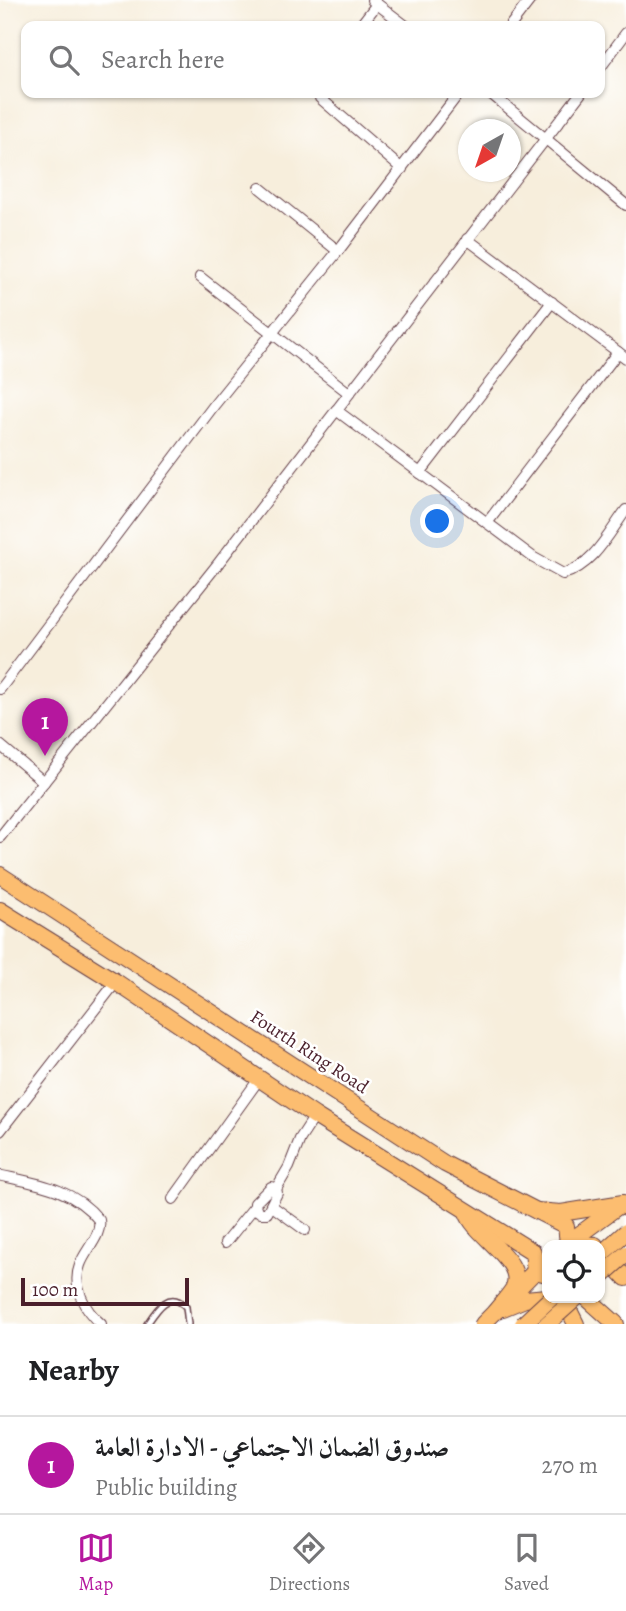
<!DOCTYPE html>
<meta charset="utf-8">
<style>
body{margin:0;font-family:Alegreya,Amiri,serif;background:#f6f6f6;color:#202124}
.controls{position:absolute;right:21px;bottom:21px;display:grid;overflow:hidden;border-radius:14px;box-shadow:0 2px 5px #0004}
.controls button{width:63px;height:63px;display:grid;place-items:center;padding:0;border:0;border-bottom:2px solid #e0e0e0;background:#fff;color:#202124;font:35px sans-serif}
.compass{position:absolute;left:458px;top:119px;width:63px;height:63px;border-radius:50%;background:#fff;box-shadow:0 2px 5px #0004;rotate:220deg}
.scale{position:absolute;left:21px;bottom:18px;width:168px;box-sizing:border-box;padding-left:7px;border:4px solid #4a1f2b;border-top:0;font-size:19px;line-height:24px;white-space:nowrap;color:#4a1f2b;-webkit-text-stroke:5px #fff;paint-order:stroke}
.you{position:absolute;left:438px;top:522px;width:24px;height:24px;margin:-18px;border:5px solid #fff;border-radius:50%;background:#1a73e8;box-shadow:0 0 0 10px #1a73e833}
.badge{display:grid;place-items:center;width:46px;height:46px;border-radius:50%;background:#b5179e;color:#fff;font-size:23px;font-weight:700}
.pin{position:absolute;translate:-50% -58px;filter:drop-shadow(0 2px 4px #0008)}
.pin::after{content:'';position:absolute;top:37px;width:24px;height:21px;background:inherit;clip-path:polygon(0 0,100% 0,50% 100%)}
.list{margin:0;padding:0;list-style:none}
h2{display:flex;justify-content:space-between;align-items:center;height:91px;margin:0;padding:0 28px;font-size:30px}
h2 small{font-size:23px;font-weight:400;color:#757577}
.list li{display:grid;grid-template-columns:46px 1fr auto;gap:21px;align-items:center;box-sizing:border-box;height:98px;padding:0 28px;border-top:2px solid #e0e0e0}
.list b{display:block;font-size:26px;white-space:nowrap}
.list p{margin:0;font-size:23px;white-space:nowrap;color:#757577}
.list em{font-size:23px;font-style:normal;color:#757577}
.icon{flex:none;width:38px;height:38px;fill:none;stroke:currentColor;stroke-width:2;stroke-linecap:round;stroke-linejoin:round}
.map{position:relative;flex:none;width:626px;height:1324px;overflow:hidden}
.search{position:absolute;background:#fff;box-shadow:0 2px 5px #0004;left:21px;right:21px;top:21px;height:77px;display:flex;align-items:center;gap:18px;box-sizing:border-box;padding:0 24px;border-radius:14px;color:#757577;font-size:26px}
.sheet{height:189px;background:#fff}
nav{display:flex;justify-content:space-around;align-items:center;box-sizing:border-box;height:98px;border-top:2px solid #e0e0e0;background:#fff;font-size:19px;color:#757577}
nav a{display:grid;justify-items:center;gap:4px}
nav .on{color:#b5179e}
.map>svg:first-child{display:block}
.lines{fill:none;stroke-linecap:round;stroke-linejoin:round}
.service-casing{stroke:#643e46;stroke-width:8}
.minor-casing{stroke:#643e46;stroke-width:12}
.primary-casing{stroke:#643e46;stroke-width:18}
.trunk-casing{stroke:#643e46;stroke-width:18}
.service{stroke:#fff;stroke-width:5}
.minor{stroke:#fff;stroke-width:10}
.primary{stroke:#fcbd6f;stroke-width:16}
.trunk{stroke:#fcbd6f;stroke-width:16}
.trunk-bridge-casing{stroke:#643e46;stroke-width:18;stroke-linecap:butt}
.trunk-bridge{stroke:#fcbd6f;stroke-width:16}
.labels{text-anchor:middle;stroke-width:5;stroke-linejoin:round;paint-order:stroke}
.street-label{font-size:19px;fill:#4a1f2b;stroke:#fff}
</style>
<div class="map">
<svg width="626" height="1324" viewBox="0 0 626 1324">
<rect width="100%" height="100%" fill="#fff"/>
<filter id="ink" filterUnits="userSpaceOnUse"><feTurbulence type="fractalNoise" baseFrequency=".0143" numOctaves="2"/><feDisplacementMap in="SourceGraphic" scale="14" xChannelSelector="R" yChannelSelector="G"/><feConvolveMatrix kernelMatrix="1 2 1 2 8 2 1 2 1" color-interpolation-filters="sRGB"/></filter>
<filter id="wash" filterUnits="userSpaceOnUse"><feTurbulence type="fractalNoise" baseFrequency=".00686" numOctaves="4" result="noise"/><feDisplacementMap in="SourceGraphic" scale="28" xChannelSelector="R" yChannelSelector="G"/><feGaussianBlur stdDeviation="1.57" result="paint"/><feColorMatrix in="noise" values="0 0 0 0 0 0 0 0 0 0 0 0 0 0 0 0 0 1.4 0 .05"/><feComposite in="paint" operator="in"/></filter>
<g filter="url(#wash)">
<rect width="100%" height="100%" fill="#f7eedc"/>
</g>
<g filter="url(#ink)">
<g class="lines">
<!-- service casing -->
<g class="service-casing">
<path id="service" d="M147 1324C157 1309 169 1289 186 1307L188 1324"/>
</g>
<!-- minor casing -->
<g class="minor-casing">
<g id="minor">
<path d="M372 0 406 26"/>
<path d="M360 26 377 4"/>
<path d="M510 26 530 0"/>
<path d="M600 68 626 33"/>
<path d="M320 93V98L402 169"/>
<path d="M490 93 626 205"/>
<path d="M260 188 338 251"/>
<path d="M467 239 626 358"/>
<path d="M200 277 349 393"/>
<path d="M336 410 534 558 563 574C593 566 609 533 626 510"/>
<path d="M420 473 552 302"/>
<path d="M487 523 618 352"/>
<path d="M0 689 215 404 338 251 459 93"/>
<path d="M0 745 44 782"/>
<path d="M0 837 217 565 581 93"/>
<path d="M0 1131 116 982"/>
<path d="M2 1176C39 1184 74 1189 99 1220 102 1236 85 1250 80 1265 72 1286 84 1310 101 1324"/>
<path d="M271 1187 276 1189 277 1193 267 1213H261L256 1209 255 1203Z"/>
<path d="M276 1189 289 1167 300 1139 315 1116"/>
<path d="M173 1199 259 1079"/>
<path d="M272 1206 305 1230"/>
<path d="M225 1243 255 1206"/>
</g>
</g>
<!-- primary casing -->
<g class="primary-casing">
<g id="primary">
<path d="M0 875 445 1164 566 1226 568 1243 595 1245"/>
<path d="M0 910 116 982 315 1116 533 1252 535 1271 547 1274"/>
<path d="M606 1257 626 1278"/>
<path d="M587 1298 616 1324"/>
</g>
</g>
<!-- trunk casing -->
<g class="trunk-casing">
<g id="trunk">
<path d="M537 1211 561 1213 623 1203 626 1207"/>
<path d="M467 1212C474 1236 528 1262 513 1289 508 1297 501 1304 495 1312"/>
<path d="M565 1245 621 1204"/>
<path d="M556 1300 569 1310 576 1324"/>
<path d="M503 1308 525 1299 547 1297"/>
<path d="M483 1324 547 1259"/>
</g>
</g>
<!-- service -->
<use href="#service" class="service"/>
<!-- minor -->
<use href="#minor" class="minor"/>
<!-- primary -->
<use href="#primary" class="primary"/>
<!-- trunk -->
<use href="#trunk" class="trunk"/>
<!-- trunk-bridge casing -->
<g class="trunk-bridge-casing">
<g id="trunk-bridge">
<path d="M600 1255 626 1232"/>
<path d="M600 1277 626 1254"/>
<path d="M523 1324 551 1298"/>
<path d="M547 1324 576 1298"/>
</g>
</g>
<!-- trunk-bridge -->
<use href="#trunk-bridge" class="trunk-bridge"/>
</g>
</g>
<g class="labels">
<!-- street labels -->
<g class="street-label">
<text transform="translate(310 1051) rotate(33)" y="7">Fourth Ring Road</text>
</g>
</g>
</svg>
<div class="controls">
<button><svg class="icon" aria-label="locate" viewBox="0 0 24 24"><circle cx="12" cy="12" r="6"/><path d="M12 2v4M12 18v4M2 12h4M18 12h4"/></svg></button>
</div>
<svg class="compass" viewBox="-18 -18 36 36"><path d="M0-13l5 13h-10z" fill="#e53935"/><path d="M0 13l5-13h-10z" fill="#757577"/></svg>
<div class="scale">100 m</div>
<div class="you"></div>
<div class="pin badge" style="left:45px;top:756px">1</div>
<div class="search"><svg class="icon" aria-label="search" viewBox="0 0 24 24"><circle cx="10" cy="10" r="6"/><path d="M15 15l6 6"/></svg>Search here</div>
</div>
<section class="sheet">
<h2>Nearby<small></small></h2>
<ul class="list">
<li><span class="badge">1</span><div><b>صندوق الضمان الاجتماعي - الادارة العامة</b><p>Public building</p></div><em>270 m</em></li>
</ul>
</section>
<nav>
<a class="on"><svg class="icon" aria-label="map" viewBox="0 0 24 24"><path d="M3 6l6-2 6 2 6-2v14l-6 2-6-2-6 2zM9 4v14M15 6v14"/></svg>Map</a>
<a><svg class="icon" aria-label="directions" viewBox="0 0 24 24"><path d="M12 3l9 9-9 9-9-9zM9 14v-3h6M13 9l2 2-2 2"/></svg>Directions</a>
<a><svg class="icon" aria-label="saved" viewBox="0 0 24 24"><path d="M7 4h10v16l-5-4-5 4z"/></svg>Saved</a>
</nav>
